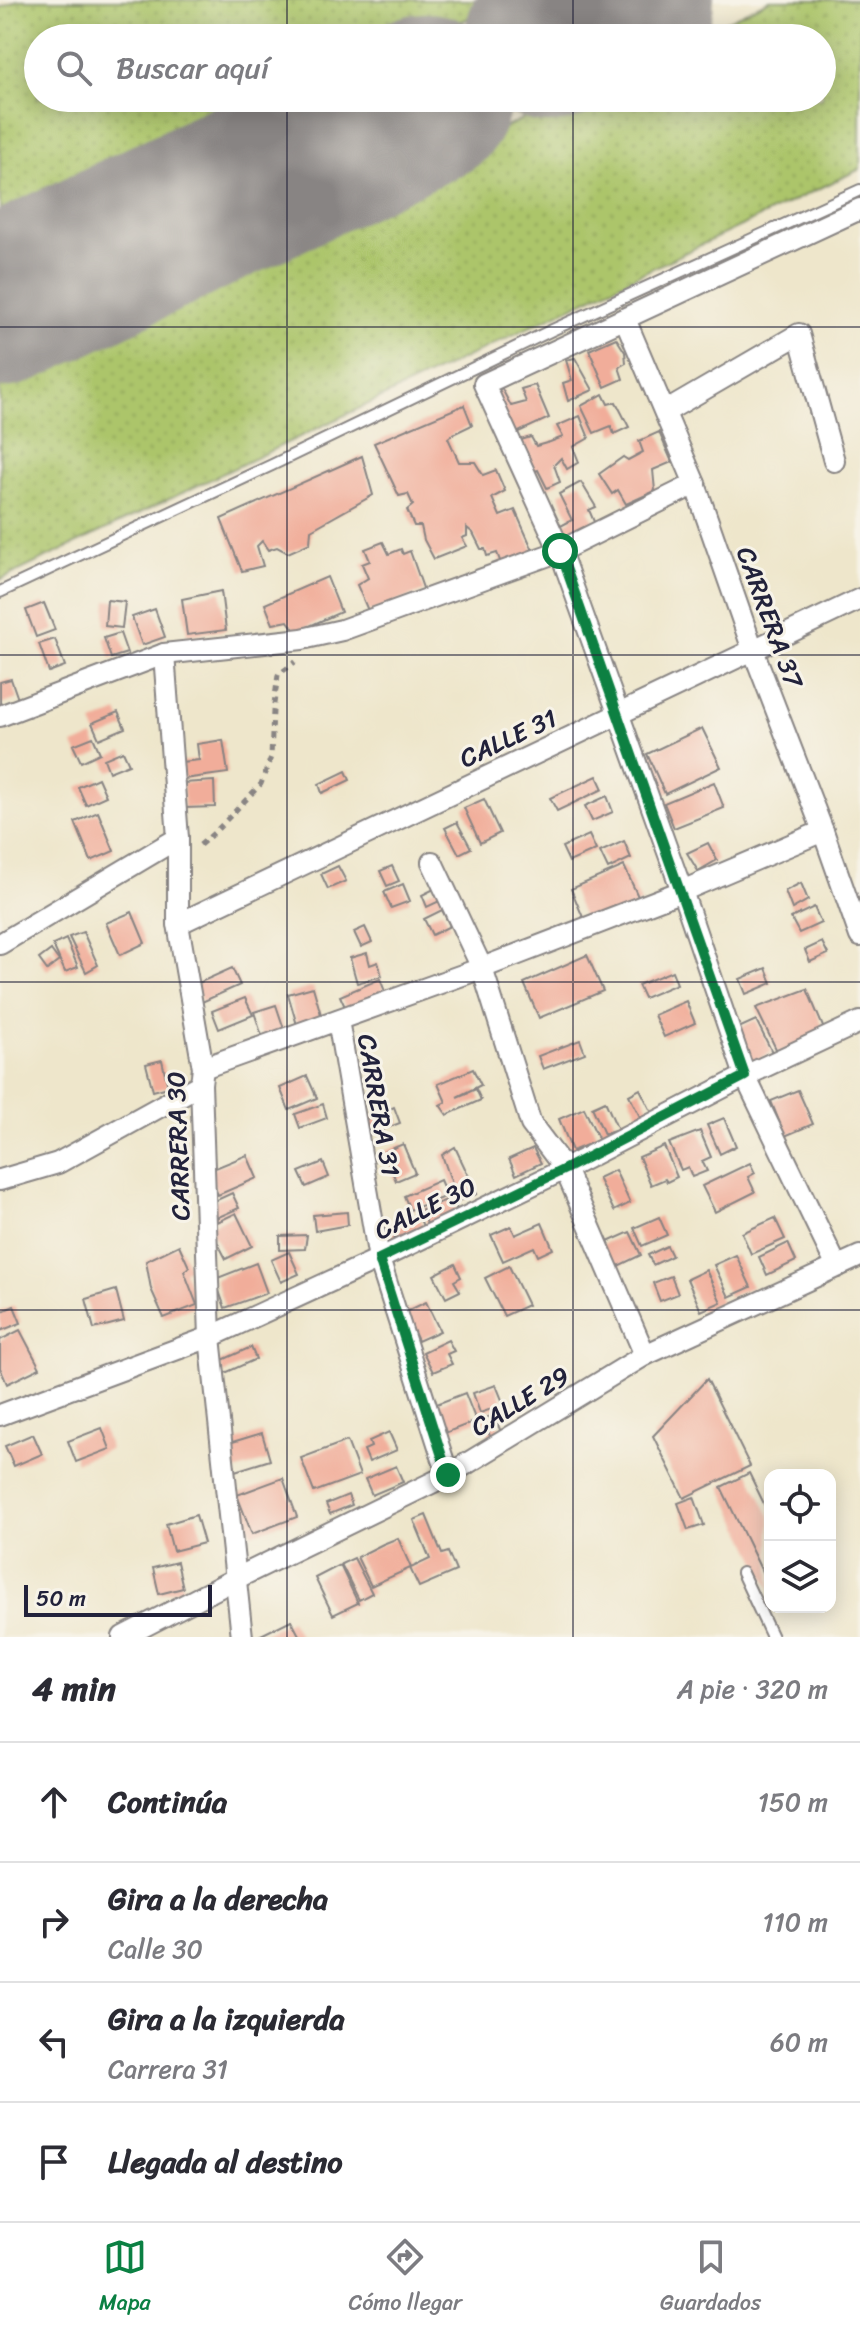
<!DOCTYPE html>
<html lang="es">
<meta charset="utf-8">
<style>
body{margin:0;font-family:Sriracha,sans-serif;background:#f2f2f3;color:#2b2b33}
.controls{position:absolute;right:24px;bottom:24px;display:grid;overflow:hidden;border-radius:16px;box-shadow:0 4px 20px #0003}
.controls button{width:72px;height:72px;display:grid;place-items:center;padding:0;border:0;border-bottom:2px solid #e1e1e2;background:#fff;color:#2b2b33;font:40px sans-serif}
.scale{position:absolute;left:24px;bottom:20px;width:188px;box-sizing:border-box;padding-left:8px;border:4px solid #22223b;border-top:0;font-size:22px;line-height:28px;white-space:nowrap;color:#22223b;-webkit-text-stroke:6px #f7f3e8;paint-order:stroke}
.stop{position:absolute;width:24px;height:24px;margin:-18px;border:6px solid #0b8043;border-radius:50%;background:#fff}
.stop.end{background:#0b8043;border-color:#fff;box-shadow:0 2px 8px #0008}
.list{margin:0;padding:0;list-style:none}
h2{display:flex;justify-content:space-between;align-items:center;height:104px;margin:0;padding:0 32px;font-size:34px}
h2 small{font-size:26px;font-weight:400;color:#7c7c81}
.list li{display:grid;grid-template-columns:52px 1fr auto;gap:24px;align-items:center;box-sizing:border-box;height:120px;padding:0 32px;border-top:2px solid #e1e1e2}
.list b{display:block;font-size:30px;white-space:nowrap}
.list p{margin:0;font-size:26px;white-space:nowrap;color:#7c7c81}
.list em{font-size:26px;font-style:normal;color:#7c7c81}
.icon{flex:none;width:44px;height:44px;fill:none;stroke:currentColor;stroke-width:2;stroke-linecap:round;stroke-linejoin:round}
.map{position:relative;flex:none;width:860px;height:1637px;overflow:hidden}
.search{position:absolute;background:#fff;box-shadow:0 4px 20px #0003;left:24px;right:24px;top:24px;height:88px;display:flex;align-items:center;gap:20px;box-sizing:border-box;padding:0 28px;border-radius:44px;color:#7c7c81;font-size:30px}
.sheet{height:584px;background:#fff}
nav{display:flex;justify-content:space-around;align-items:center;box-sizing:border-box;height:112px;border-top:2px solid #e1e1e2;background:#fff;font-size:22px;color:#7c7c81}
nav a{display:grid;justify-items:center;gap:4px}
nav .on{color:#0b8043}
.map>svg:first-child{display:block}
.grass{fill:url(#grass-dots);stroke:#677452;stroke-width:2}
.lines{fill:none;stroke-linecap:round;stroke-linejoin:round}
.runway{stroke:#888483;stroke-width:170}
.building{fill:#f1ad9a}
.lane-casing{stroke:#888483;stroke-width:14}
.street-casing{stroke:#888483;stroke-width:24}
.path{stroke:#888483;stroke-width:5;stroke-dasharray:6 6;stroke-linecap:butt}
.lane{stroke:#fff;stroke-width:10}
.street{stroke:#fff;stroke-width:20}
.route{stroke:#0b8043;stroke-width:10}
.grid{fill:none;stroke:#22223b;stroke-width:2;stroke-opacity:0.55}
.labels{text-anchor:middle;stroke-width:6;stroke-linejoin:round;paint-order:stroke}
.street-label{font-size:26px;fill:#22223b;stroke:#f7f3e8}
</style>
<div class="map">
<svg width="860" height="1637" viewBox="0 0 860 1637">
<defs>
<pattern id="grass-dots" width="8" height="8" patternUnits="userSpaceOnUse" patternTransform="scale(2)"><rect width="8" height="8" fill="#acc56a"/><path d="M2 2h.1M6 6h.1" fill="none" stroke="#94a95d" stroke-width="1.8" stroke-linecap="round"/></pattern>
</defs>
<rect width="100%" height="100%" fill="#f7f3e8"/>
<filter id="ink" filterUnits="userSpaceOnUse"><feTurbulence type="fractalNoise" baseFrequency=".0125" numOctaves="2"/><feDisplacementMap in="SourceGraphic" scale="16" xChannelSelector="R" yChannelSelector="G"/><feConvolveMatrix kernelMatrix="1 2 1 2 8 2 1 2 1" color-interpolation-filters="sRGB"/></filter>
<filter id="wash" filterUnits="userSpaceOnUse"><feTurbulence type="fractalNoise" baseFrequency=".006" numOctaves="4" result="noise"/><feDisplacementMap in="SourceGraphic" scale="32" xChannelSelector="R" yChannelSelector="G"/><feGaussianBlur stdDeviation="1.8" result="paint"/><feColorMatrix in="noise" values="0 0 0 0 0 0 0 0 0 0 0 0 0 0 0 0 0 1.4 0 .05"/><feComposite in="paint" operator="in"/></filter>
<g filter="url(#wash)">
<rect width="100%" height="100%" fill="#eee6cb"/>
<!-- grass -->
<g class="grass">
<path d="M18 0H506L427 38H38V98H303L0 244V8Z"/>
<path d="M770 0H860V169L0 580V371L566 98H822V38H691Z"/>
</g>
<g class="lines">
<!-- runway -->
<g class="runway">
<path d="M550 38 629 0"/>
<path d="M0 303 426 98"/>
</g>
</g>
<g id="blocks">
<!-- building -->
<g class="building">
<path d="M616 338 625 352 626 363 619 367 623 379 605 387 589 350Z"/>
<path d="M575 358 593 390 568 401 563 383 572 380 566 360Z"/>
<path d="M535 385 549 418 510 436 492 394 502 389 511 406 526 402 521 389Z"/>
<path d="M603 394 608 404 616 402 629 427 614 434 611 426 594 433 581 406Z"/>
<path d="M464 405 472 425 453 434 448 438 459 462H475L483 475 496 470 505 491 492 498 500 516 515 510 535 555 502 566 497 553 487 556 485 549H481L473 533 467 528V536L462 538 467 546 434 559 424 540 421 526H414L407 510 413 505 408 494 399 496 374 443Z"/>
<path d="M580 416 589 438 573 447 579 462 567 469 561 458 554 465 560 482 547 488 538 470 529 473 514 442 531 437 536 446 550 442 563 437 557 426Z"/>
<path d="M659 432 672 462 653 470 655 491 626 504 618 490 612 494 599 474 623 457 628 460 643 452 639 441Z"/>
<path d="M362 456 373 495 311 530 310 543 288 553 277 547 268 550 262 541 257 546 263 566 242 571 221 519Z"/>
<path d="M581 482 596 507 589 510 595 524 559 541 555 529 572 520 559 494Z"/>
<path d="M383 542 389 554 401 549 403 554 410 551 424 591 369 613 357 585 368 578 362 564 370 561 365 549Z"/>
<path d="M327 577 341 612 296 632 288 621 273 624 265 604Z"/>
<path d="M221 591 226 630 187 635 182 599Z"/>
<path d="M107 600 125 602 122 628 105 626Z"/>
<path d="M44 603 55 630 36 637 26 610Z"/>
<path d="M155 609 165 637 142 645 132 617Z"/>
<path d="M120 633 127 653 111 658 104 638Z"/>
<path d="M55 639 65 666 49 672 39 644Z"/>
<path d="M11 679 18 699 0 705V682Z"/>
<path d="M118 712 125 728 99 739 92 723Z"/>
<path d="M702 728 721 767 665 794 647 754Z"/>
<path d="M93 737 100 753 81 762 73 745Z"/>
<path d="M223 740 228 773 183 779 181 762 199 760 197 744Z"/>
<path d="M123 751 129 764 109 772 104 759Z"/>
<path d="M346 771 350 780 322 793 319 784Z"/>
<path d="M597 776 603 789 557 811 550 798Z"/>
<path d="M98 778 106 796 86 805 78 787Z"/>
<path d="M214 781 215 807 184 808 183 783Z"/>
<path d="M714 782 724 808 674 828 664 803Z"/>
<path d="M607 796 613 812 592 821 585 806Z"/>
<path d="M484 799 500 833 480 843 464 808Z"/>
<path d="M98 812 114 851 91 861 75 822Z"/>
<path d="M457 822 471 848 459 854 445 828Z"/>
<path d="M589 835 596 850 569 862 562 847Z"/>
<path d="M624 841 631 858 608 869 600 852Z"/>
<path d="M708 843 717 860 698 871 687 853Z"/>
<path d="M338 866 346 881 328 889 321 874Z"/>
<path d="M392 866 399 881 387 886 380 871Z"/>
<path d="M624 866 641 903 587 927 571 889Z"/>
<path d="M801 883 808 900 792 909 785 891Z"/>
<path d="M403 884 410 901 391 908 384 892Z"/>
<path d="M440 886 446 898 427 907 422 895Z"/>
<path d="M814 907 821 923 799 933 791 918Z"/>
<path d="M442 910 450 926 432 935 424 919Z"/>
<path d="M132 912 145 943 120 955 106 923Z"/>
<path d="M365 927 372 942 361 947 354 932Z"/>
<path d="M83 932 98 965 86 972 69 937Z"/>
<path d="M66 939 78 967 65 972 53 945Z"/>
<path d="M822 942 828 954 810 962 805 950Z"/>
<path d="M51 950 59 961 47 970 39 959Z"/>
<path d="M367 953 370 965 378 962 382 976 357 983 350 958Z"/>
<path d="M587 955 603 991 539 1018 524 983Z"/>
<path d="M232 968 240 985 202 1002 194 985Z"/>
<path d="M766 968 772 983 746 994 740 979Z"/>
<path d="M672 971 677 984 644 998 638 985Z"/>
<path d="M380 979 386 994 346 1009 340 996Z"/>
<path d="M313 987 322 1018 297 1025 288 994Z"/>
<path d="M807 989 826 1034 778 1053 756 1008Z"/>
<path d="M245 998 253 1015 219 1029 212 1011Z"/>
<path d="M686 1001 695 1023 664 1037 654 1015Z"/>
<path d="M276 1005 286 1035 264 1042 254 1012Z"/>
<path d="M756 1020 772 1052 747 1064 732 1031Z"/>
<path d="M580 1040 585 1053 543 1069 538 1056Z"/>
<path d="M162 1060 168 1087 153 1091 146 1064Z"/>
<path d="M473 1069 481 1085 457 1097 476 1089 481 1100 447 1115 440 1105 446 1102 438 1084Z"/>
<path d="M307 1076 317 1098 289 1110 280 1088Z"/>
<path d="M640 1089 652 1113 641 1119 629 1095Z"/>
<path d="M798 1090 813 1124 785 1136 771 1101Z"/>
<path d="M605 1101 618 1130 604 1134 592 1107Z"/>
<path d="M323 1104 327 1118 300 1128 295 1114Z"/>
<path d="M394 1107 400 1123 371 1134 364 1120Z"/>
<path d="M584 1108 599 1140 572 1151 559 1119Z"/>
<path d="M724 1118 736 1146 720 1154 707 1125Z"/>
<path d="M700 1131 711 1157 702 1161 707 1171 692 1177 688 1167 681 1170 669 1143Z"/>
<path d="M403 1144 415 1173 396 1181 384 1152Z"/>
<path d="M664 1146 677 1177 667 1182 665 1179 651 1185 639 1157Z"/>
<path d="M455 1147 477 1194 458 1201 442 1155Z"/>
<path d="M533 1148 541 1163 516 1175 509 1159Z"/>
<path d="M247 1155 257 1178 218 1195 208 1171Z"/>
<path d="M323 1162 329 1177 306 1187 299 1172Z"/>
<path d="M750 1163 755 1173 748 1177 755 1192 715 1212 702 1186Z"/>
<path d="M615 1170 630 1203 614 1211 598 1178Z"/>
<path d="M440 1180 447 1196 410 1210 404 1196Z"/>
<path d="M232 1193 239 1208 212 1220 206 1205Z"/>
<path d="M452 1198 460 1217 429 1230 422 1209Z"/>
<path d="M347 1212 348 1225 315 1231 313 1215Z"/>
<path d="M236 1213 252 1246 226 1259 209 1226Z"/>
<path d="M418 1214 424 1229 397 1242 390 1228Z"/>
<path d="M659 1217 667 1235 642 1246 634 1228Z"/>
<path d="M775 1218 785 1239 751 1254 742 1233Z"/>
<path d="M542 1223 553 1249 538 1256 534 1247 503 1261 491 1235 511 1226 515 1235Z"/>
<path d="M630 1232 641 1255 612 1269 601 1245Z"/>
<path d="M307 1235 305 1249 280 1250V1236Z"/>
<path d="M788 1243 796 1261 767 1275 759 1257Z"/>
<path d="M179 1245 189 1267 184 1271 197 1305 164 1318 151 1289 146 1261Z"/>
<path d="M667 1246 672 1256 653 1265 648 1255Z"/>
<path d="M289 1252 299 1274 281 1282 271 1260Z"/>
<path d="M736 1255 751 1287 729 1297 714 1265Z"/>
<path d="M256 1263 267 1293 225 1308 215 1279Z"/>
<path d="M455 1264 461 1277 454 1281 460 1291 446 1298 434 1275Z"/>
<path d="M509 1266 528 1305 504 1316 485 1278Z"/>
<path d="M706 1270 721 1302 701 1311 687 1279Z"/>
<path d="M671 1276 678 1294 660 1301 653 1283Z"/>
<path d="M116 1290 124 1321 94 1329 86 1299Z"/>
<path d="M426 1302 440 1331 418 1341 405 1312Z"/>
<path d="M14 1306 21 1323 0 1331V1312Z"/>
<path d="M20 1330 40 1368 7 1384 0 1368V1340Z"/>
<path d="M448 1340 454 1351 447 1354 452 1364 433 1372 423 1352Z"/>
<path d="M251 1347 256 1359 223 1374 218 1362Z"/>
<path d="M707 1379 750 1466 684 1498 653 1436Z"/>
<path d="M496 1385 504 1405 480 1413 473 1393Z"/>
<path d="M465 1393 476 1421 445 1433 434 1405Z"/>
<path d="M494 1415 503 1437 492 1441 483 1419Z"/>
<path d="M102 1428 110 1449 76 1462 68 1441Z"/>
<path d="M389 1432 397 1450 369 1462 364 1450 371 1447 369 1441Z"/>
<path d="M262 1433 270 1460 235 1471 226 1444Z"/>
<path d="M33 1434 42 1454 14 1466 5 1446Z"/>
<path d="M347 1441 360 1475 314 1492 301 1458Z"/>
<path d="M396 1466 403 1482 372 1495 365 1479Z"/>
<path d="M749 1473 770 1516V1588L721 1487Z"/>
<path d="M283 1478 297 1517 252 1534 237 1495Z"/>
<path d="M348 1495 352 1505 330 1514 326 1504Z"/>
<path d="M694 1497 704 1525 688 1530 678 1503Z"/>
<path d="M196 1515 204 1543 173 1551 166 1524Z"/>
<path d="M426 1515 442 1554 448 1552 456 1571 419 1587 410 1568 371 1586 357 1557 383 1544 398 1538 411 1568 430 1559 414 1520Z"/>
<path d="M354 1558 372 1593 359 1600 341 1564Z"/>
<path d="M177 1562 183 1588 159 1594 153 1568Z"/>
<path d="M340 1565 358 1603 333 1615 315 1578Z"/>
<path d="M291 1620 300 1637H257Z"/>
</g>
</g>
</g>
<g filter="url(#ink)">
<use href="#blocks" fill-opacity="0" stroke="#888483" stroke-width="2"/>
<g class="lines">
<!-- lane casing -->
<g class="lane-casing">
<g id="lane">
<path d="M0 592 272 465 550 331 860 190"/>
<path d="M742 1573 772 1637"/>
</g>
</g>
<!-- street casing -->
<g class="street-casing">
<g id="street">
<path d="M625 319 695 484 753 650 823 831 860 936"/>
<path d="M665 412 799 334 834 461"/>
<path d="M164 654 178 838V924L203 1068 201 1084 210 1337 242 1637"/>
<path d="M0 716 164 654 302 639 342 630 560 551 695 484"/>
<path d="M432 862 482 968 531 1124 565 1169 645 1355"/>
<path d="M178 924 860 599"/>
<path d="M0 944 178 838"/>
<path d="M338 1020 379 1259 448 1475"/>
<path d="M203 1068 482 968 682 891 823 831"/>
<path d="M0 1180 58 1163 201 1084"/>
<path d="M837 1267 745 1076 682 891 560 551 484 384 860 209"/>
<path d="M0 1415 210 1337 379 1259 565 1169 745 1076 860 1022"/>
<path d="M123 1637 237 1578 448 1475 645 1355 860 1256"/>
</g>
</g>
<!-- path -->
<path class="path" d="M200 845 216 831 261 784 271 757 273 711 278 675 295 662"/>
<!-- lane -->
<use href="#lane" class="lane"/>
<!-- street -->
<use href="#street" class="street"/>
</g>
</g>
<g class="lines" filter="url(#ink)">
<!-- route -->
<path class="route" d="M448 1475 379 1259 565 1169 745 1076 560 551"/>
</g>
<!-- grid -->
<path class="grid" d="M287 0V38M573 0V38M287 98V1637M573 98V1637M0 327H860M0 655H860M0 982H860M0 1310H860"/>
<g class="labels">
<!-- street labels -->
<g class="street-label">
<text transform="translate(770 617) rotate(70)" y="9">CARRERA 37</text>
<text transform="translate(508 738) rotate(-25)" y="9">CALLE 31</text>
<text transform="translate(379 1105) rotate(80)" y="9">CARRERA 31</text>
<text transform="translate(178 1146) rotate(-92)" y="9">CARRERA 30</text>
<text transform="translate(425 1208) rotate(-26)" y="9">CALLE 30</text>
<text transform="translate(520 1401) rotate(-31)" y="9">CALLE 29</text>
</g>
</g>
</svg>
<div class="controls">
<button><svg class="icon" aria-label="locate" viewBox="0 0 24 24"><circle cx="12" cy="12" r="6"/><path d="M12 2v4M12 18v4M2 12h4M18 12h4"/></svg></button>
<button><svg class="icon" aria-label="layers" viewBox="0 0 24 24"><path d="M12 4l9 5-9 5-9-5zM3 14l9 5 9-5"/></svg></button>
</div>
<div class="scale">50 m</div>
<div class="stop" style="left:560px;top:551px"></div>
<div class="stop end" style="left:448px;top:1475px"></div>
<div class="search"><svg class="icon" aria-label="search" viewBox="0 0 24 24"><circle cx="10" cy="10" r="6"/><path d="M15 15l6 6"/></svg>Buscar aquí</div>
</div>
<section class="sheet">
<h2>4 min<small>A pie · 320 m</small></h2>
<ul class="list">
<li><svg class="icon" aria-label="ahead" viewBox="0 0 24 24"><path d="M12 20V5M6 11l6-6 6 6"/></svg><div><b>Continúa</b></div><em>150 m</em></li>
<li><svg class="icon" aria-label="right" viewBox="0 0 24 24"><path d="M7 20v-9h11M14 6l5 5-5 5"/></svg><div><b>Gira a la derecha</b><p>Calle 30</p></div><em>110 m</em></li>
<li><svg class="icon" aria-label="left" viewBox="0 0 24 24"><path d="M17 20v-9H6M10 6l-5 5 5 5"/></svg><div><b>Gira a la izquierda</b><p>Carrera 31</p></div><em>60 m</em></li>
<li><svg class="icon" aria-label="arrive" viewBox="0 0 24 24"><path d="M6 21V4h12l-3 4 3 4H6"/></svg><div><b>Llegada al destino</b></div></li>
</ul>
</section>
<nav>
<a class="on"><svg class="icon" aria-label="map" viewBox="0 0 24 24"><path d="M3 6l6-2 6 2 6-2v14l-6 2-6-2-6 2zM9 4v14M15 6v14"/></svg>Mapa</a>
<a><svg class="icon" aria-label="directions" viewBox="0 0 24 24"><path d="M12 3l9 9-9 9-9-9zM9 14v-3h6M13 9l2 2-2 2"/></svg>Cómo llegar</a>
<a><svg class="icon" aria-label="saved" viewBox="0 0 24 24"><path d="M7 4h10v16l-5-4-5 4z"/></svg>Guardados</a>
</nav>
